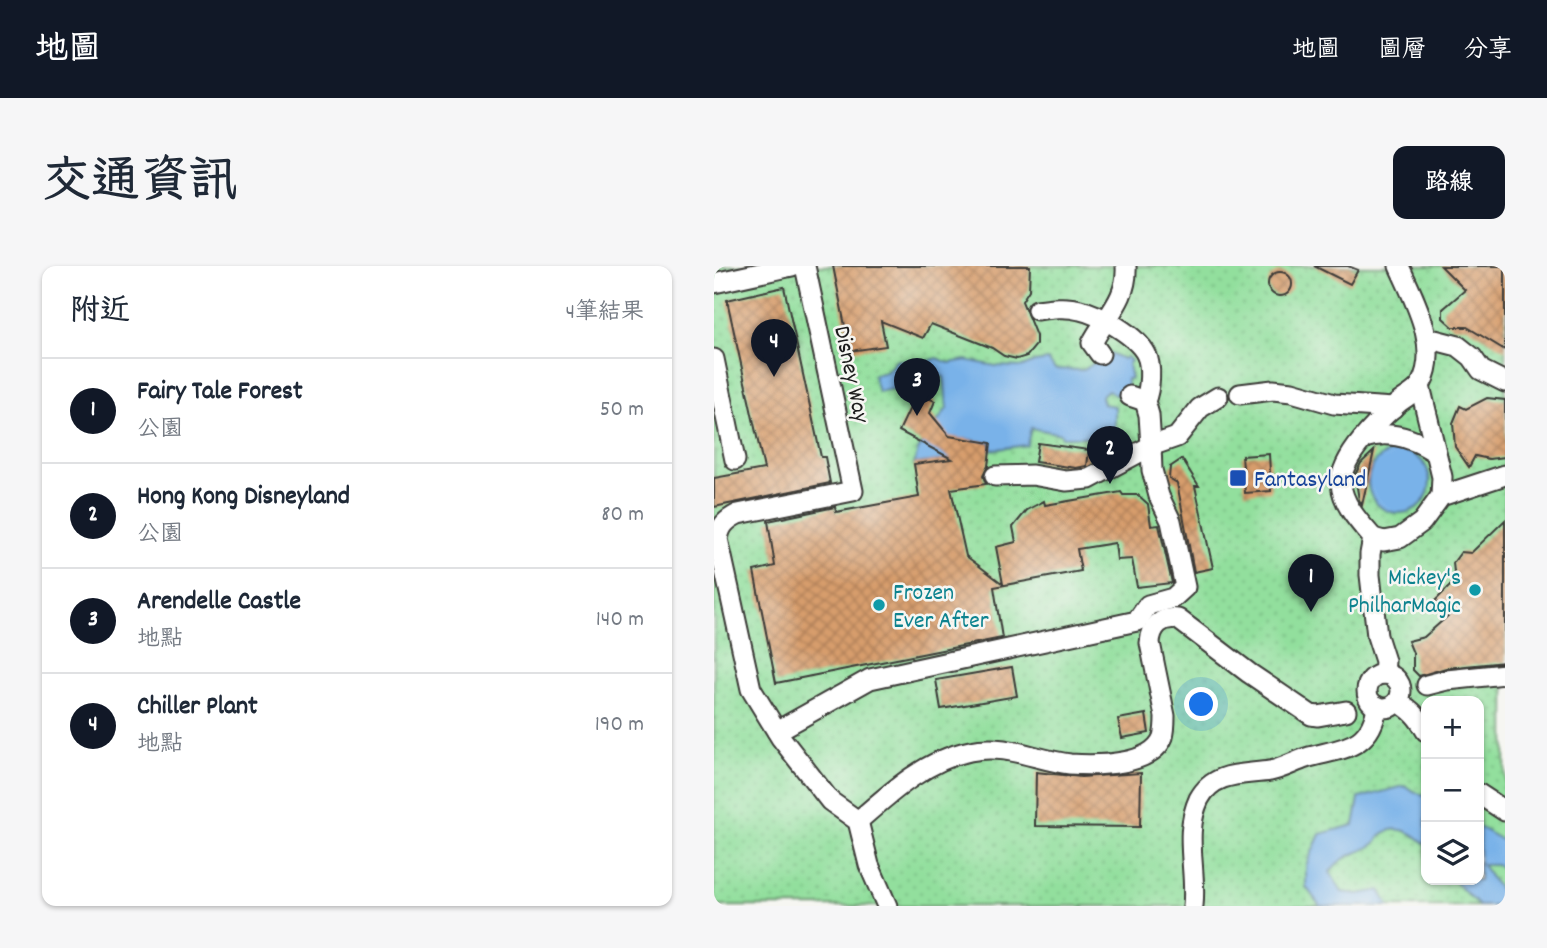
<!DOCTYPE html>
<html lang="zh-TW">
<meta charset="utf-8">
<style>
body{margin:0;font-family:Dekko,"LXGW WenKai TC",sans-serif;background:#f6f6f7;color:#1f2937}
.controls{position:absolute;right:21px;bottom:21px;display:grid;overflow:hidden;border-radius:14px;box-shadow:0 2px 5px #0004}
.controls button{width:63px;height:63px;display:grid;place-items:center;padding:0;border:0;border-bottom:2px solid #e0e1e3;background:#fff;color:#1f2937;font:35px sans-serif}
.you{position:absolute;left:488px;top:439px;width:24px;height:24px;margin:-18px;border:5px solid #fff;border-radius:50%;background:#1a73e8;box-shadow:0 0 0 10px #1a73e833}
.badge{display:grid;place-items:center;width:46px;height:46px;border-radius:50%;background:#111827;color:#fff;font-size:23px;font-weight:700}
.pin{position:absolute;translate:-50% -58px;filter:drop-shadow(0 2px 4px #0008)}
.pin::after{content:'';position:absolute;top:37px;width:24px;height:21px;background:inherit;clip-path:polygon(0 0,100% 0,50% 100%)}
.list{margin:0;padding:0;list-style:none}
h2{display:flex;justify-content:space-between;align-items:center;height:91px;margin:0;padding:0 28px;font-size:30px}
h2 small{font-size:23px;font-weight:400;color:#747a83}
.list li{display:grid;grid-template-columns:46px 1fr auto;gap:21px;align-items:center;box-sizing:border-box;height:105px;padding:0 28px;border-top:2px solid #e0e1e3}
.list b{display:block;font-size:26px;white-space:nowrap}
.list p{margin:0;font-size:23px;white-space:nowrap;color:#747a83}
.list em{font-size:23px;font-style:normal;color:#747a83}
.icon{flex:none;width:38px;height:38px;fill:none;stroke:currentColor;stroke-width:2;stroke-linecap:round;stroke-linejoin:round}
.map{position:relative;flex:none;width:791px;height:640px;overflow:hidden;border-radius:14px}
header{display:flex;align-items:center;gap:42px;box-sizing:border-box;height:98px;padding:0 35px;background:#111827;color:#fff}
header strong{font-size:33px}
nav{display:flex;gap:38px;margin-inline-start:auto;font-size:24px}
.intro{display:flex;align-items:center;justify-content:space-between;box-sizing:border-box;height:168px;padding:0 42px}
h1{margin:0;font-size:49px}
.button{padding:18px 32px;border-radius:14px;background:#111827;color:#fff;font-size:24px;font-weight:700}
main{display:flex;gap:42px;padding:0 42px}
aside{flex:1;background:#fff;border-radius:14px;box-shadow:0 2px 5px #0004}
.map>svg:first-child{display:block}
.park{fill:url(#park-dots);stroke:#577e5c;stroke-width:2;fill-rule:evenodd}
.water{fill:#79b2e9;stroke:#4a6782;stroke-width:2}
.building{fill:url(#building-cross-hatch)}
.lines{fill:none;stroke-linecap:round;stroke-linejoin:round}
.minor-casing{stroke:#3b3a37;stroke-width:23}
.minor{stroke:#fff;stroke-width:19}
.transit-dot{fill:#1a4fb4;stroke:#f6f6f2;stroke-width:2.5}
.culture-dot{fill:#0f9aa8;stroke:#f6f6f2;stroke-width:2.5}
.labels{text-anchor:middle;stroke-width:5;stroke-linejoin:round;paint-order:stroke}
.street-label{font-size:24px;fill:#1c1c1c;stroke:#f6f6f2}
.transit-label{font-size:24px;fill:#164399;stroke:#f6f6f2;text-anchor:start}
.culture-label{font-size:24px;fill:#0d838f;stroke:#f6f6f2;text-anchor:end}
</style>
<header>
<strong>地圖</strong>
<nav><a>地圖</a><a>圖層</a><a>分享</a></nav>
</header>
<div class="intro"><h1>交通資訊</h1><a class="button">路線</a></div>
<main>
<aside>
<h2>附近<small>4筆結果</small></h2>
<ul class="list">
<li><span class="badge">1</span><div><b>Fairy Tale Forest</b><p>公園</p></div><em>50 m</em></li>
<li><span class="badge">2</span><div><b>Hong Kong Disneyland</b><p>公園</p></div><em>80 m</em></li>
<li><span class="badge">3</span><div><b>Arendelle Castle</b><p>地點</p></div><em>140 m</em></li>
<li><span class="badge">4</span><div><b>Chiller Plant</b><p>地點</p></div><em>190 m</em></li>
</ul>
</aside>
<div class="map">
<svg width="791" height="640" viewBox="0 0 791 640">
<defs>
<pattern id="park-dots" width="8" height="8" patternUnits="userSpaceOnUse" patternTransform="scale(1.75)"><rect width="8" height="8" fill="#92df9d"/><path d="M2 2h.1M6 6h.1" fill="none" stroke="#7dbf87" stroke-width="1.8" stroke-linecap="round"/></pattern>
<pattern id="building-cross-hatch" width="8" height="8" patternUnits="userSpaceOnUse" patternTransform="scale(1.75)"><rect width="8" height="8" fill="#d79d6c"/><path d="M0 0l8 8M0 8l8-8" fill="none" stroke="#ae7f58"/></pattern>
</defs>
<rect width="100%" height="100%" fill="#f6f6f2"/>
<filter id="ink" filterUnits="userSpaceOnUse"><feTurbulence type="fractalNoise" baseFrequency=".0143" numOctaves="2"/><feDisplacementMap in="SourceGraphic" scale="14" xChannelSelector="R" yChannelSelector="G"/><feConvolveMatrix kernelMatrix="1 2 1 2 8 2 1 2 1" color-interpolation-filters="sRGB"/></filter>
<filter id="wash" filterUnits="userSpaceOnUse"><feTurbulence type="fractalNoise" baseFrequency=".00686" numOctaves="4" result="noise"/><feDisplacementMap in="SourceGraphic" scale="28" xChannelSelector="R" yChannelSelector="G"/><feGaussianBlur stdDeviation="1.57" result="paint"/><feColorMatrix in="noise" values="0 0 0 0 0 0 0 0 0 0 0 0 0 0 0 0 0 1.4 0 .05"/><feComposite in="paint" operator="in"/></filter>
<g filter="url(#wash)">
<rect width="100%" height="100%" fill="#ece7ce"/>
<!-- park -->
<path class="park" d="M0 0H791V640H0ZM712 435H765V614H712Z"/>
<!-- water -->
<g class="water">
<path d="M396 87 409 93 413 91 417 95 414 98 417 113H413V121L402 130 394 124 387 130 389 138 401 140V164L394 176 384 177 383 171H347V168L317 162 313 179 276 184 277 177 251 173 249 192 200 198 204 184 233 142 230 111 198 102 193 105 188 121 164 126 159 109 172 106 183 94 215 95 223 92 235 97 252 94 282 100 309 101 320 96 334 94 341 103 369 104Z"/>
<circle cx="685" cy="216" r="31"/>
<path d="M690 520 712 531V579C701 568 684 557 668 568 664 572 663 578 657 580 641 589 628 589 616 606L628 626 645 628 666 624 675 640H606L592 621V599L606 568 640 559 645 532Z"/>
<path d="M765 561 791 576V604L783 599H768L785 623 791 626V640H765L739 614H765Z"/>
</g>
<g id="blocks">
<!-- building -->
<g class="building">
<path d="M119 0H316L315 24 308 35 322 70V79L313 90 303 93 290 90 278 82 217 58 209 72 167 55 172 80 136 85Z"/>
<path d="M600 0H634L644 4 636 18Z"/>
<path d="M727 0H791V84L753 61H739L729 52V43L751 24Z"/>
<circle cx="566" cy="18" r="12"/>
<path d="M70 21 107 191H111L116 217 0 241V212L50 203 13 34Z"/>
<path d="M203 127 221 135 216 147 235 170 277 177 274 200 269 210 272 218 237 223 252 290 289 318 282 281 302 276 299 261 313 244 330 235 331 239 407 226 409 229H424L434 238 437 260 445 259 458 317 423 321 418 293 403 294 401 277 363 283 367 305 280 321 288 372 62 417 40 305 61 300 54 255 121 241 122 246 205 231 200 198 238 193 185 165Z"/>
<path d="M773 132 791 134V191L775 193 761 190 755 201 741 181 739 157 746 140 752 143Z"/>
<path d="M324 177 375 184 373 200 362 202 321 196Z"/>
<path d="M660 185 648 239 645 234 641 209 647 197Z"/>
<path d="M555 188 557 225 531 227 528 190Z"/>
<path d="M468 193 485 220H481L499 302 480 306 463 217 455 212 456 201Z"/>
<path d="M791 254V396L732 402 705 410 699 404V387L694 375 710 371 736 348 721 335 741 315 739 297 747 286 757 287Z"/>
<path d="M298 401 303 430 227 443 222 414Z"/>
<path d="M432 448 435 467 408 472 404 453Z"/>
<path d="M322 506 367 511 427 507 426 561 321 560Z"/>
</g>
</g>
</g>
<g filter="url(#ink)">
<use href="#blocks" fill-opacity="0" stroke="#3b3a37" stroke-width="2"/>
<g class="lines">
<!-- minor casing -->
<g class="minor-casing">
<g id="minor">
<path d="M91 0 139 225 24 248C12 254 6 260 4 273L37 423 67 472 116 535 144 555 155 599 173 640"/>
<path d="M0 17 78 0"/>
<path d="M323 44C337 42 352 40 366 44 385 48 423 70 432 88 438 100 436 123 431 135"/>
<path d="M713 72 744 80 758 91 767 104 791 116"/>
<path d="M386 88 378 77C392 50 414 33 412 0"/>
<path d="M0 93 21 194"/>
<path d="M706 120 728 211 727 230"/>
<path d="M526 128 559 124 578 126 620 138 679 142"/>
<path d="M416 130 431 135 435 149 437 180 463 171 486 142 504 131"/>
<path d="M650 172C675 164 700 172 722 187"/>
<path d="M659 272 670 275 686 272 708 256 727 230 791 209"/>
<path d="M670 408 671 395 663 370 656 309V288L659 272C646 257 628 238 627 217 627 191 664 155 682 139 689 132 702 127 707 118 727 81 700 34 685 0"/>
<circle cx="670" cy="425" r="17"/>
<path d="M713 419 733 414 791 408"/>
<path d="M684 436C698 444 704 451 712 465"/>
<path d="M63 465 156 413 423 355 434 339 459 332 471 321 457 255 445 230 438 204 437 180 375 213 352 215 318 209 281 210"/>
<path d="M765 528 791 545"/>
<path d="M144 555C177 526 212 494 256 485 292 477 322 494 356 498 382 500 438 500 449 471 451 464 451 457 451 450L436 377C437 360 448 350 464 353L535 407 597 449 604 450 632 445"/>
<path d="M479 640C483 605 469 567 485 533 500 505 529 509 556 505 568 503 580 496 592 492 625 482 657 485 663 440"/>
</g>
</g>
<!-- minor -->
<use href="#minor" class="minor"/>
</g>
</g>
<!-- markers -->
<rect class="transit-dot" x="515" y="203" width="18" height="18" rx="3.5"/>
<g class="culture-dot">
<circle cx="761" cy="324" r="7"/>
<circle cx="165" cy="339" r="7"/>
</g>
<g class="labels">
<!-- street labels -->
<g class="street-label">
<text transform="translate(139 108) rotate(78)" y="8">Disney Way</text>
</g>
<!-- transit labels -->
<g class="transit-label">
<text x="540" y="220">Fantasyland</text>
</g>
<!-- culture labels -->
<g class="culture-label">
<text x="747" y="318">Mickey's<tspan x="747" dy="28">PhilharMagic</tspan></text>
<text x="179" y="333" text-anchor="start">Frozen<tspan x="179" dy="28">Ever After</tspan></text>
</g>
</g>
</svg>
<div class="controls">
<button>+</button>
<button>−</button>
<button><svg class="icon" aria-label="layers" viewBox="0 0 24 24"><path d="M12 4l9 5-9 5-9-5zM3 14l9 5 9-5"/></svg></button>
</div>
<div class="you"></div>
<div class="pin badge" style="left:597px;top:346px">1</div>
<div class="pin badge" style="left:396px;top:218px">2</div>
<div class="pin badge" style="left:203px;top:150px">3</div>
<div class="pin badge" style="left:60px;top:111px">4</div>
</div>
</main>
